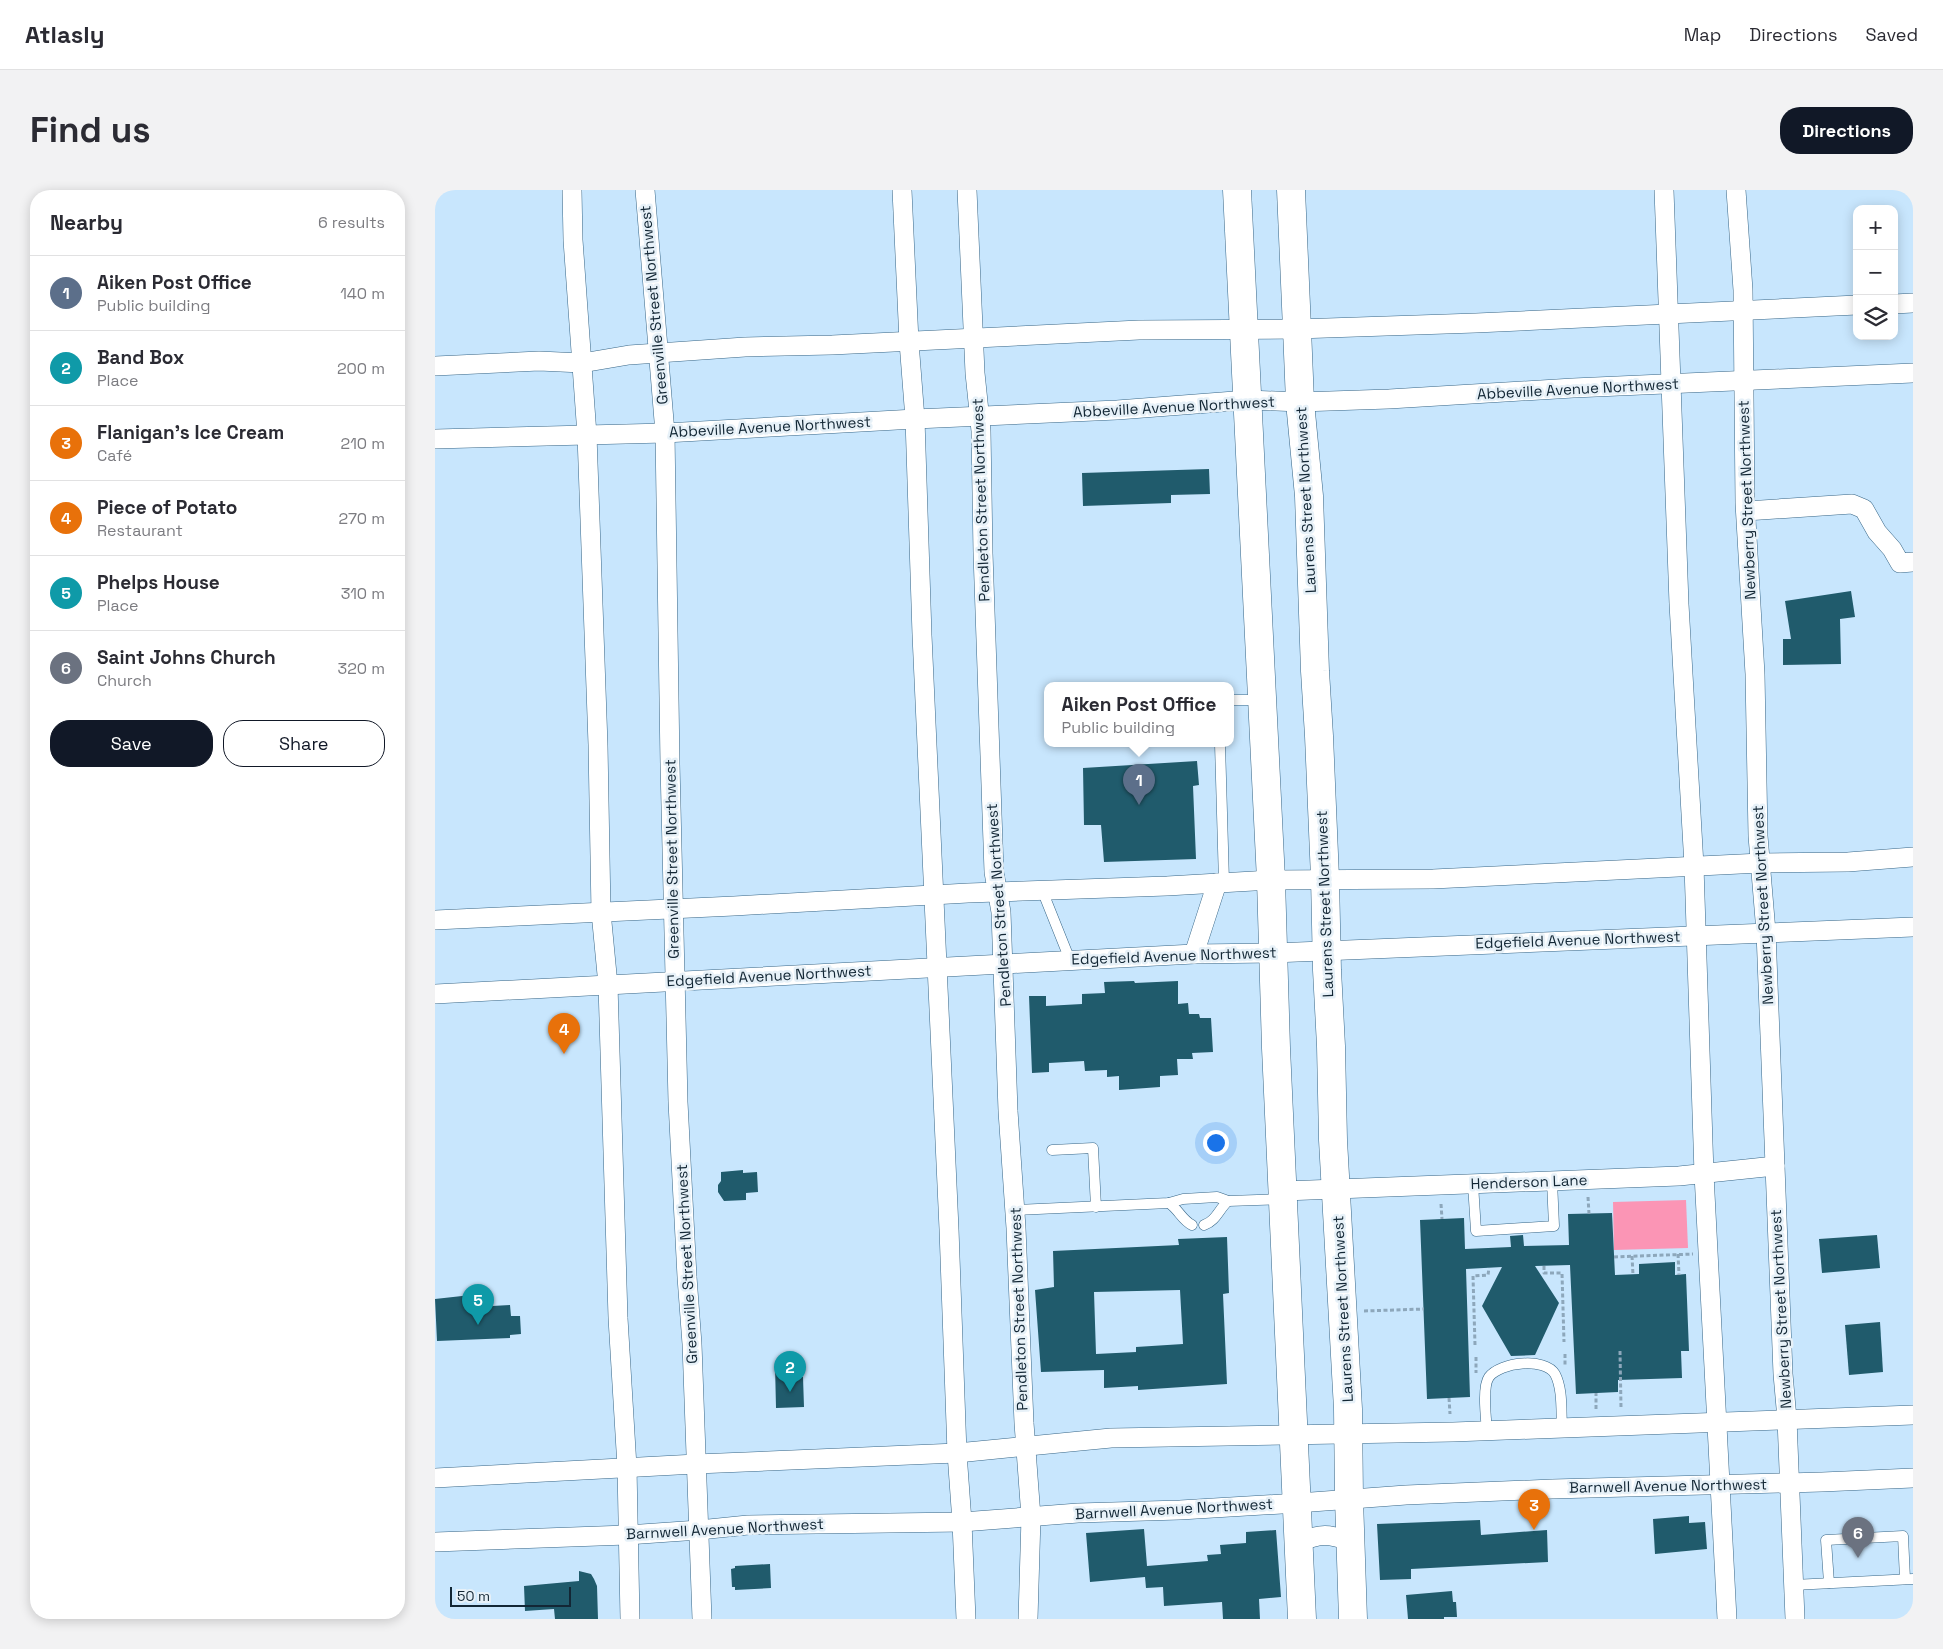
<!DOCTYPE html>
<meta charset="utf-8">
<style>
body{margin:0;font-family:"Space Grotesk",sans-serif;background:#f2f2f3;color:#2b2b33}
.controls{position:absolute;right:15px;top:15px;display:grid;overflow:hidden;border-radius:10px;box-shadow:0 2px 12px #0003}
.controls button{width:45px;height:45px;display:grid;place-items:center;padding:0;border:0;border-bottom:1px solid #e1e1e2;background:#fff;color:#2b2b33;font:25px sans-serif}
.scale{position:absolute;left:15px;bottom:12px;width:121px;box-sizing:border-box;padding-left:5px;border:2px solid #132735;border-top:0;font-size:14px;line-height:18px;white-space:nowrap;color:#132735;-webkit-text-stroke:4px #e7f1f8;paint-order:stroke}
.you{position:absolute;left:780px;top:952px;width:18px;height:18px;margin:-12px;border:4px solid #fff;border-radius:50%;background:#1a73e8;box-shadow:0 0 0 8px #1a73e833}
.badge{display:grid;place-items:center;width:32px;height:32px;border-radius:50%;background:#111827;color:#fff;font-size:16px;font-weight:700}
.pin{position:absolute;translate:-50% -41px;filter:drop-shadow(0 1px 2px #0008)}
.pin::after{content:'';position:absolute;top:26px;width:18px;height:15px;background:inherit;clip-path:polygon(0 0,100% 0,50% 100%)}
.popup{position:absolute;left:609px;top:492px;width:190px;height:65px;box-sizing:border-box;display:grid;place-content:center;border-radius:10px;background:#fff;filter:drop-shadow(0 1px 4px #0005);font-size:16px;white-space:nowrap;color:#7c7c81}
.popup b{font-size:19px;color:#2b2b33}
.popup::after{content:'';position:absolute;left:50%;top:100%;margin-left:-10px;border:10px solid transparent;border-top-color:#fff}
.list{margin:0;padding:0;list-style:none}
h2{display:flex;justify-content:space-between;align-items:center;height:65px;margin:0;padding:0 20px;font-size:21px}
h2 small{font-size:16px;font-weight:400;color:#7c7c81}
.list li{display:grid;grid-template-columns:32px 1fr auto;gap:15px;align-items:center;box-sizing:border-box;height:75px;padding:0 20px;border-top:1px solid #e1e1e2}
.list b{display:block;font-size:19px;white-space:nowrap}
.list p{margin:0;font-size:16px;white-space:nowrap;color:#7c7c81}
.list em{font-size:16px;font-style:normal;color:#7c7c81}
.actions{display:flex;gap:10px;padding:15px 20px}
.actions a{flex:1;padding:11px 0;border:1px solid #111827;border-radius:20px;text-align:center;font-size:18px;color:#111827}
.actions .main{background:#111827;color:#fff}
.icon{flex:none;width:28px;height:28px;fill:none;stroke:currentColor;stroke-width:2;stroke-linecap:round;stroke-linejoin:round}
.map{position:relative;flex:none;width:1478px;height:1429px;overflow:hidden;border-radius:20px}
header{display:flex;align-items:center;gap:30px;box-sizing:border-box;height:70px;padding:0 25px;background:#fff;border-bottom:1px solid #e1e1e2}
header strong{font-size:24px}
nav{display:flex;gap:28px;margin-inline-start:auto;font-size:18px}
.intro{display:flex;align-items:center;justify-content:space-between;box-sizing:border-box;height:120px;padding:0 30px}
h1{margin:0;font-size:35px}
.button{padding:12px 22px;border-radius:20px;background:#111827;color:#fff;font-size:18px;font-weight:700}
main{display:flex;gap:30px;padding:0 30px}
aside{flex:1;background:#fff;border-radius:20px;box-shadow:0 2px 12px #0003}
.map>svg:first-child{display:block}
.green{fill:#fb95b5}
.building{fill:#205b6c;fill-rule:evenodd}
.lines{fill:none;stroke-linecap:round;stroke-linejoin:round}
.lane-casing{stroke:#376687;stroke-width:11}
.street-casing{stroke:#376687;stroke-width:20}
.primary-casing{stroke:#376687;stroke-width:29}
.path{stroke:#8da7bb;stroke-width:3;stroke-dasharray:4 2.5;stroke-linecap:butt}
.lane{stroke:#fff;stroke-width:10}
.street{stroke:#fff;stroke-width:19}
.primary{stroke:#fff;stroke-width:28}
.labels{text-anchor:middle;stroke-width:5;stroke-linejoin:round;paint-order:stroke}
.street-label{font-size:15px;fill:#132735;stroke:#e7f1f8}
</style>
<header>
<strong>Atlasly</strong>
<nav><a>Map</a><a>Directions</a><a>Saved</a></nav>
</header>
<div class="intro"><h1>Find us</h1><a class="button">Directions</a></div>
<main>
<aside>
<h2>Nearby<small>6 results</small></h2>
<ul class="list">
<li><span class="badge" style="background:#5c6f8a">1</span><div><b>Aiken Post Office</b><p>Public building</p></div><em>140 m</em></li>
<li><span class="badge" style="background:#0f9aa8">2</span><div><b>Band Box</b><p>Place</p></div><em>200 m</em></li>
<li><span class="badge" style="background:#e8710a">3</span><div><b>Flanigan's Ice Cream</b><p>Café</p></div><em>210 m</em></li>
<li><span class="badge" style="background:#e8710a">4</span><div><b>Piece of Potato</b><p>Restaurant</p></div><em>270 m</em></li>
<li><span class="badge" style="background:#0f9aa8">5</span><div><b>Phelps House</b><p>Place</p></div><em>310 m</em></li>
<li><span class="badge" style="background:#6b7280">6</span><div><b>Saint Johns Church</b><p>Church</p></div><em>320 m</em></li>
</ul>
<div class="actions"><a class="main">Save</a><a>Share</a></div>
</aside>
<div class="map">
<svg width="1478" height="1429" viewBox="0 0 1478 1429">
<rect width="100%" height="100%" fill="#c8e6fd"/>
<!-- green -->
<path class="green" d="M1251 1010 1253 1058 1179 1060 1178 1012Z"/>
<!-- building -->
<g class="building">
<path d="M774 279 775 304 736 305V313L648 316 647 283Z"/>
<path d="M1416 401 1420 427 1405 429 1406 474 1348 475V449H1356L1350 411Z"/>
<path d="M762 571 764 595 758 596 761 669 669 672 666 635H649L648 578Z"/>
<path d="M699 791 700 793 743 791V814L753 813 754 824H764L765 828H776L778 862 757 863 758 869H742L743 885 725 886V897L684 900V886L672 887V880L650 881 649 871 614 873V882L597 883 594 806H611V816L647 814V804L670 803 669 792Z"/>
<path d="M308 980V983L322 982 323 1002 311 1003V1010L289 1011 283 1002V995L286 991V982Z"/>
<path d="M1177 1023 1180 1085 1204 1084V1074L1240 1072V1085L1251 1084 1254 1161H1246L1247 1188 1183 1190V1202L1141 1204 1135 1075 1100 1076 1124 1113 1100 1165 1076 1166 1047 1116 1067 1077 1031 1079 1035 1207 992 1209 985 1030 1029 1028 1030 1059 1076 1057 1075 1046 1088 1045 1089 1056 1134 1055 1133 1024Z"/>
<path d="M1442 1045 1445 1078 1387 1083 1384 1049Z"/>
<path d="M792 1047 794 1103 788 1104 792 1194 703 1200V1196L669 1198V1180L606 1182 600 1100 619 1097 618 1061 744 1055 743 1049ZM745 1100 748 1154 701 1157V1162L661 1164 659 1102Z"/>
<path d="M45 1104H57V1116L75 1115 76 1126H85L86 1144 75 1145V1148L2 1151 0 1109Z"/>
<path d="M1445 1132 1448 1182 1414 1185 1410 1135Z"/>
<path d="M360 1174V1187H368L369 1217 341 1218 340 1175Z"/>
<path d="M1254 1326V1333L1270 1332 1272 1359 1220 1364 1218 1329Z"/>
<path d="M1045 1330 1046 1345 1112 1340 1113 1372 976 1379V1389L945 1390 942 1334Z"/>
<path d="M709 1339 712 1376 773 1371 772 1365 786 1364 785 1355 811 1353V1342L841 1340 846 1407 824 1409 825 1429H788L787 1412 729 1416 728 1397 711 1398 710 1387 655 1392 651 1343Z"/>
<path d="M335 1374 336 1398 300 1400V1397H297L296 1379 300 1378V1376Z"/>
<path d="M144 1381 156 1384 159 1389 162 1396 163 1429H120L119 1419 90 1421 89 1396 144 1391Z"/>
<path d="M1017 1401 1018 1412H1021L1022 1427H1009V1429H973L971 1405Z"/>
</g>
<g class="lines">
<!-- lane casing -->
<g class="lane-casing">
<g id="lane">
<path d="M795 510H827"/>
<path d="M785 554 789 692"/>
<path d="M607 700 635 770"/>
<path d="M617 960 658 958 661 1017"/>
<path d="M1038 994 1041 1041 1119 1036 1117 991"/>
<path d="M734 1013C744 1020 747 1030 757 1035"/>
<path d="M580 1020 734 1013 748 1009 782 1007 793 1011 848 1009"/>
<path d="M769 1035C781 1031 784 1019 793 1011"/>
<path d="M1052 1241C1051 1228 1047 1197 1054 1187 1065 1172 1110 1167 1120 1184 1128 1199 1126 1222 1127 1238"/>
<path d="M1394 1393 1391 1350 1468 1346 1470 1389"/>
<path d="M1358 1395 1478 1389"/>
</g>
</g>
<!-- street casing -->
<g class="street-casing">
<g id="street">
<path d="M137 0 138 50 152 245 163 555 166 722 173 795 183 1128 192 1277 195 1429"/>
<path d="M210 0 230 243 235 574 243 912 252 1087 257 1154 267 1429"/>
<path d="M467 0 474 152 480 229 487 445 514 1039 522 1263 527 1332 531 1429"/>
<path d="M532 0 540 183 546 241 548 363 559 682 566 722 573 921 581 1038 589 1233 596 1327 593 1429"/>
<path d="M1229 0 1244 414 1259 676 1269 984 1292 1429"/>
<path d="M1301 0 1308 100 1310 313 1320 484 1323 646 1331 742 1348 1184 1352 1229 1360 1429"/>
<path d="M1459 114 1478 113"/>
<path d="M0 176 104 171 147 173 194 165 310 157 397 155 704 140 862 139 1041 133 1422 115"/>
<path d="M0 249 230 243 480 229 682 220 813 210 865 212 954 209 1138 198 1478 183"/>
<path d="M1311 321 1417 314 1429 319 1442 342 1457 359 1465 373 1478 372"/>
<path d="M0 730 299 716 533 703 732 696 836 690 998 689 1326 673 1413 672 1478 667"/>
<path d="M759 764 782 693"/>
<path d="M0 804 759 764 838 763 1478 737"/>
<path d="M849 1001 1244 986 1340 976"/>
<path d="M0 1288 261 1274 522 1263 676 1248 1018 1242 1478 1225"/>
<path d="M0 1352 192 1345 264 1340 313 1335 527 1332 643 1323 745 1320 863 1313 971 1305 1117 1299 1387 1292 1478 1288"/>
<path d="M864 1352C887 1343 893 1344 915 1351"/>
</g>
</g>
<!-- primary casing -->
<g class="primary-casing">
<g id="primary">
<path d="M802 0 836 690 841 858 867 1429"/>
<path d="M856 0 862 139 865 212 874 306 880 481 884 546 890 688 892 780 896 856 898 950 913 1219 914 1309 918 1429"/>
</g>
</g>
<!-- path -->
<g class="path">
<path d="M1153 1007 1154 1024"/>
<path d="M1006 1014 1007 1029"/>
<path d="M1243 1064 1244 1085"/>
<path d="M1197 1066 1198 1085"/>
<path d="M1179 1067 1258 1064"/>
<path d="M1109 1076V1083H1127L1129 1152"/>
<path d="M929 1121 989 1119"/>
<path d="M1040 1155 1038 1086 1053 1085 1054 1078"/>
<path d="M1185 1161 1186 1218"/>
<path d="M1130 1164V1177"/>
<path d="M1041 1167V1183"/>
<path d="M1014 1208 1015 1224"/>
<path d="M1161 1219V1203"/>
</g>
<!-- lane -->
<use href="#lane" class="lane"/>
<!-- street -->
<use href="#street" class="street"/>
<!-- primary -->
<use href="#primary" class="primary"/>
</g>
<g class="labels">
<!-- street labels -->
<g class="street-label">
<text transform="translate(219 115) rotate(-95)" y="5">Greenville Street Northwest</text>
<text transform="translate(1143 199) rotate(-3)" y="5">Abbeville Avenue Northwest</text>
<text transform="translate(739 217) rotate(-3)" y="5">Abbeville Avenue Northwest</text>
<text transform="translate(335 237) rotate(-3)" y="5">Abbeville Avenue Northwest</text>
<text transform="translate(546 310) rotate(-92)" y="5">Pendleton Street Northwest</text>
<text transform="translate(871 310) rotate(-93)" y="5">Laurens Street Northwest</text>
<text transform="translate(1312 310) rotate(-92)" y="5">Newberry Street Northwest</text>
<text transform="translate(237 669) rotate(-91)" y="5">Greenville Street Northwest</text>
<text transform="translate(890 714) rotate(-92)" y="5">Laurens Street Northwest</text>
<text transform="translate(564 715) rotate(-94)" y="5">Pendleton Street Northwest</text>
<text transform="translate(1328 715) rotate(-93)" y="5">Newberry Street Northwest</text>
<text transform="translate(1143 750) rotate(-2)" y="5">Edgefield Avenue Northwest</text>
<text transform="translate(739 766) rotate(-2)" y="5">Edgefield Avenue Northwest</text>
<text transform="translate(334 786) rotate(-3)" y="5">Edgefield Avenue Northwest</text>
<text transform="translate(1094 992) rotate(-2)" y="5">Henderson Lane</text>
<text transform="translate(252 1074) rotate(-93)" y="5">Greenville Street Northwest</text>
<text transform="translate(584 1119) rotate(-92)" y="5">Pendleton Street Northwest</text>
<text transform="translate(908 1119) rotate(-93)" y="5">Laurens Street Northwest</text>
<text transform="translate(1346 1119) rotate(-93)" y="5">Newberry Street Northwest</text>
<text transform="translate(1233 1296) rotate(-1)" y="5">Barnwell Avenue Northwest</text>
<text transform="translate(739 1319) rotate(-3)" y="5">Barnwell Avenue Northwest</text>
<text transform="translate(290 1339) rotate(-3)" y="5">Barnwell Avenue Northwest</text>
</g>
</g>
</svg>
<div class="controls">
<button>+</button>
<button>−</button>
<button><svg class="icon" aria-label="layers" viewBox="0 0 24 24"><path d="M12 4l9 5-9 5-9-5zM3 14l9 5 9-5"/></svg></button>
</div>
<div class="scale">50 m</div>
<div class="you"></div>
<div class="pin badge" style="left:704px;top:615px;background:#5c6f8a">1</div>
<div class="popup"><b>Aiken Post Office</b>Public building</div>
<div class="pin badge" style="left:355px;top:1202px;background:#0f9aa8">2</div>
<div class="pin badge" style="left:1099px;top:1340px;background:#e8710a">3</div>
<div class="pin badge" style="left:129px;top:864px;background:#e8710a">4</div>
<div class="pin badge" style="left:43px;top:1135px;background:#0f9aa8">5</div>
<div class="pin badge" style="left:1423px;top:1368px;background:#6b7280">6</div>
</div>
</main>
